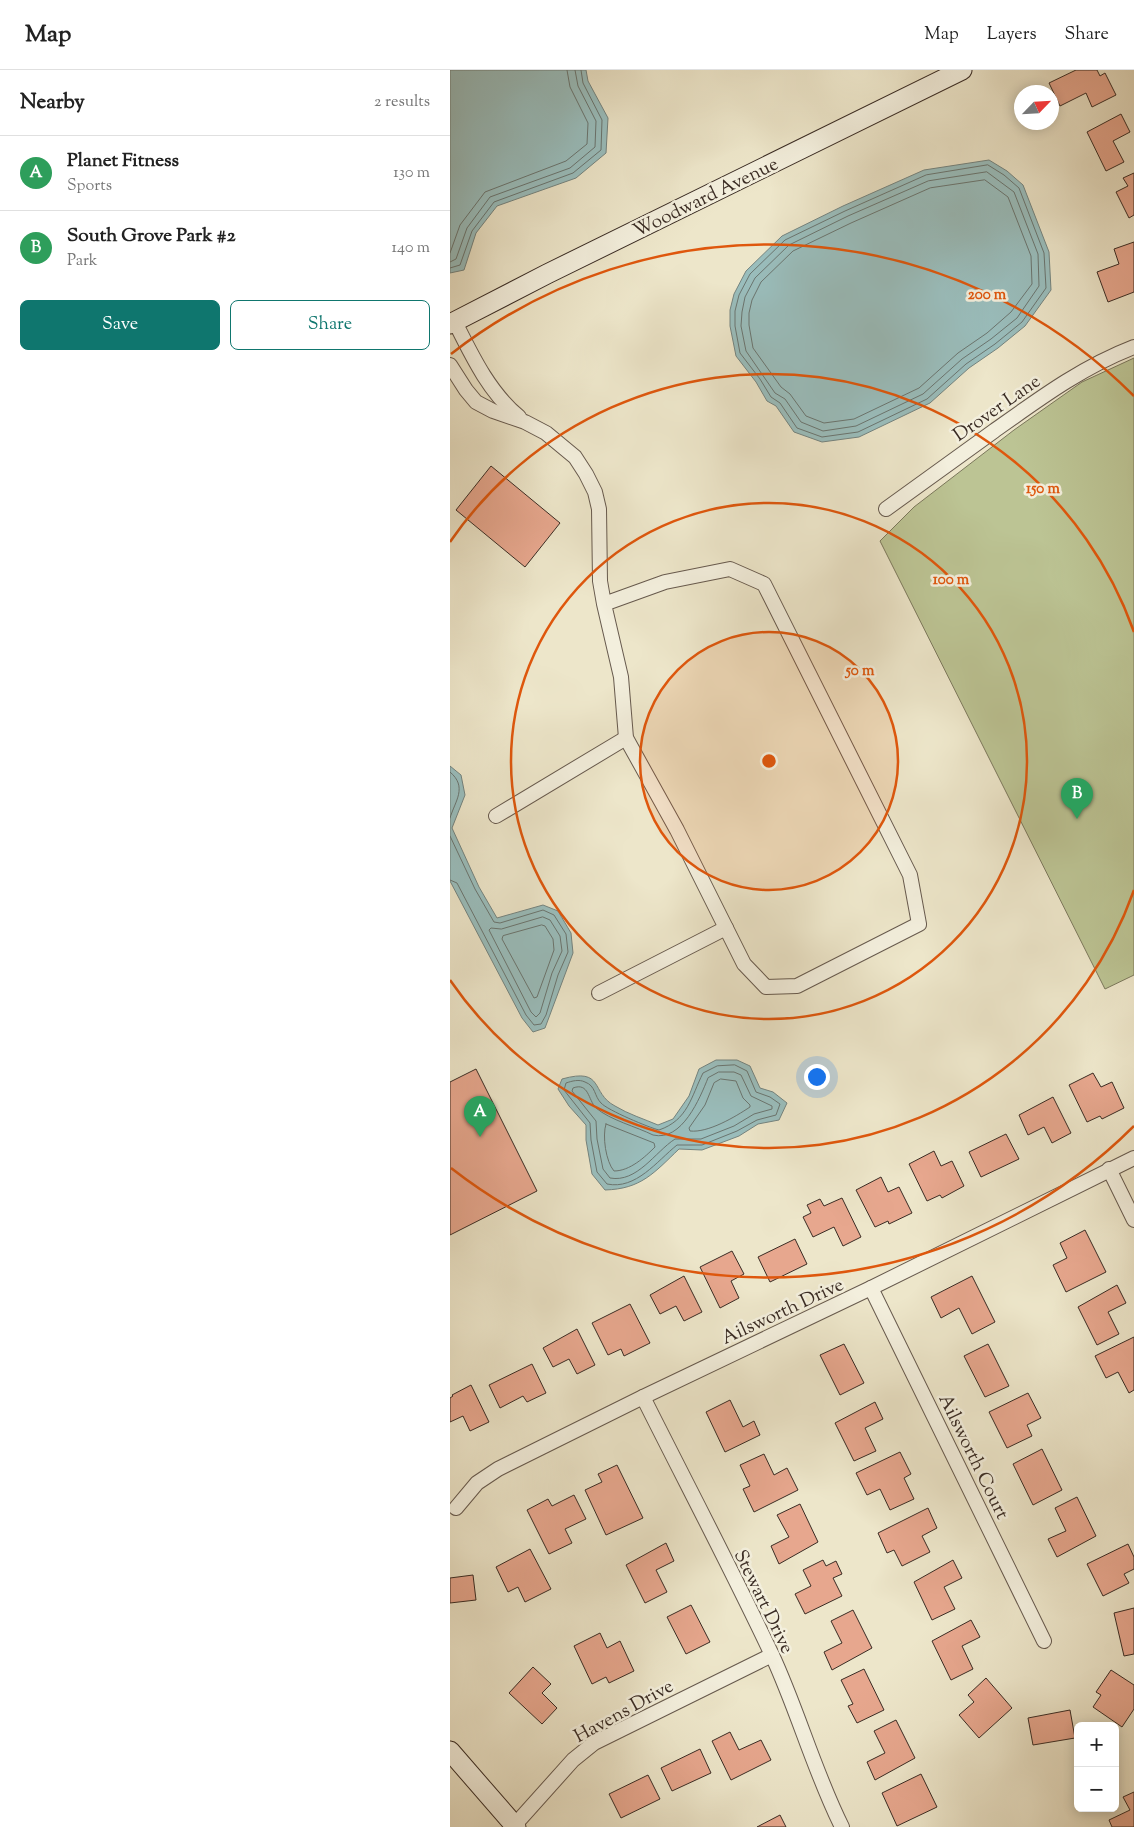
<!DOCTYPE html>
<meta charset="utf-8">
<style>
body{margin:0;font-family:"Sorts Mill Goudy",serif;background:#f2f2f2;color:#222}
.controls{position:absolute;right:15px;bottom:15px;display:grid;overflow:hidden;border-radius:8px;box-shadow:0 2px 12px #0003}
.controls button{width:45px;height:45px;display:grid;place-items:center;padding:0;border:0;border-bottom:1px solid #e0e0e0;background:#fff;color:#222;font:25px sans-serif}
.compass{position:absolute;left:564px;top:15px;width:45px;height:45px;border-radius:50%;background:#fff;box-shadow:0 2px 12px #0003;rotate:65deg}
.you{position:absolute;left:366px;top:1006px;width:18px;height:18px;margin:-12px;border:4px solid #fff;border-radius:50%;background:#1a73e8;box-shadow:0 0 0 8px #1a73e833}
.badge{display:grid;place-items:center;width:32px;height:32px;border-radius:50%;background:#0f766e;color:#fff;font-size:16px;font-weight:700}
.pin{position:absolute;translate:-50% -41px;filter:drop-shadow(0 1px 2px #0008)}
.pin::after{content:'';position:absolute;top:26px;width:18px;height:15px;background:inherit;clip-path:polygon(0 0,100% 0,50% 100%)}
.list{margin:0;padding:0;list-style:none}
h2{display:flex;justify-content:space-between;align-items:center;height:65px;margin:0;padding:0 20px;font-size:21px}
h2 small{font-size:16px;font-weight:400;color:#767676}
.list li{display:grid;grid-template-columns:32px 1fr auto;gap:15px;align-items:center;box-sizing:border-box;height:75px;padding:0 20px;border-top:1px solid #e0e0e0}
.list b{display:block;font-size:19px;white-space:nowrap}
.list p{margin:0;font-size:16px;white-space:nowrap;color:#767676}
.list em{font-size:16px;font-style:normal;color:#767676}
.actions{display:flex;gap:10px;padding:15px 20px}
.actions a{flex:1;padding:11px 0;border:1px solid #0f766e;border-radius:8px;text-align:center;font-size:18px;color:#0f766e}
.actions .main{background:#0f766e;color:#fff}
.map{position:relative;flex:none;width:684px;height:1757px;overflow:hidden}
header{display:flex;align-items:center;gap:30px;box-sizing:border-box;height:70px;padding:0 25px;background:#fff;border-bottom:1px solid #e0e0e0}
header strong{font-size:24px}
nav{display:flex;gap:28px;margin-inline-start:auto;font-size:18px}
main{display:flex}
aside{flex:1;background:#fff}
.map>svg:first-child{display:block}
.green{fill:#bcc494;stroke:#7b785c}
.water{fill:#9abebd;stroke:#748480}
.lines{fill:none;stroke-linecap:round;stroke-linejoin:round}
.shore{stroke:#6a7570;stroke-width:1}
.building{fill:#e7a78e;stroke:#3a2c24}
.minor-casing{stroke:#675a4e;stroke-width:16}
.secondary-casing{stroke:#3a2c24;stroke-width:21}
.minor{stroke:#f3efdd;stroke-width:14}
.secondary{stroke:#f3efdd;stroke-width:19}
.ring{fill:none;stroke:#df570d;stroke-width:2.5}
.labels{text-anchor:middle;stroke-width:5;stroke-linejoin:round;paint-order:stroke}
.street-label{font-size:19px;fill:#3a2c24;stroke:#f3efdd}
.centre{fill:#df570d;stroke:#f3efdd;stroke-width:2.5}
.ring-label{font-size:15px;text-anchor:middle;font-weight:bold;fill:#df570d;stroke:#f3efdd;stroke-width:5;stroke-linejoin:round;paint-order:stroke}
</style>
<header>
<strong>Map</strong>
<nav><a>Map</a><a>Layers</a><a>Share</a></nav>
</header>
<main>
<aside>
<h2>Nearby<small>2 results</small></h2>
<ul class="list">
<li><span class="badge" style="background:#2e9e5b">A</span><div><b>Planet Fitness</b><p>Sports</p></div><em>130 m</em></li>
<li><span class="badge" style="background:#2e9e5b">B</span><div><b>South Grove Park #2</b><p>Park</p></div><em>140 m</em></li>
</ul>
<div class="actions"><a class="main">Save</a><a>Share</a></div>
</aside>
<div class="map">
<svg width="684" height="1757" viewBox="0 0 684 1757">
<rect width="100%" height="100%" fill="#ede6ca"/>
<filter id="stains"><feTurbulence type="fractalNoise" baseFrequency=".004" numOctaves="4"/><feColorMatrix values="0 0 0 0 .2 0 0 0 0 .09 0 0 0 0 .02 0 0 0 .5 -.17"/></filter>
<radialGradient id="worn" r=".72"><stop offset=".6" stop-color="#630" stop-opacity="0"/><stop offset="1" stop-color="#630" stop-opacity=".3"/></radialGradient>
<!-- green -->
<path class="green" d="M684 288V905L655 919 430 471 464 437 564 360 632 312Z"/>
<!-- water -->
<g class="water">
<path d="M0 0H136L138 11 158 48 156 83 126 108 47 136 26 163 14 200 0 203Z"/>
<path d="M539 90 557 101 573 115 599 182 601 220 575 256 548 278 519 298 480 333 409 367 372 372 344 362 326 336 317 331 306 312 286 286 280 256V240L284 224 296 201 332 166 393 136 474 100Z"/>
<path d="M0 696 11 705 15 725 2 758 29 817 47 848 93 835 108 841 121 863 123 883 95 958 83 962 72 948 0 811Z"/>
<path d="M266 990H287L300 996 310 1018 323 1022 337 1033 329 1050 308 1054 289 1066 252 1080 229 1079C204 1103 191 1119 155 1120L142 1104 136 1070V1055L119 1036 108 1019 112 1009C155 997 140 1023 165 1036 178 1044 194 1049 208 1055L223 1049 239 1026 249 999Z"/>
</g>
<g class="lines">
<!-- shore -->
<g class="shore">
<path d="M538 95 554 105 569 118 594 183 596 218 572 252 545 274 516 294 477 329 408 362 372 367 347 358 330 333 321 327 310 309 290 283 285 256V241L289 225 300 204 335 170 395 141 476 105Z"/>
<path d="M537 102 564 122 588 184 589 216 567 248 541 269 512 289 473 324 406 356 373 361 351 352 335 329 325 323 296 281 291 256 292 242 295 227 305 208 339 175 398 146 478 111Z"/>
<path d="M535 110 558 127 581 186 582 214 561 242 537 263 508 283 469 318 404 349 374 353 356 346 340 324 331 317 303 278 299 255V243L302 230 311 212 343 181 401 153 480 118Z"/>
<path d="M0 183 10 155 35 122 116 91 137 74 138 53 120 17 117 0"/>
<path d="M0 192 6 189 17 158 40 127 120 98 145 77 146 51 128 16 125 0"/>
<path d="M0 198 10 195 22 161 44 132 123 103 151 80 152 50 133 13 131 0"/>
<path d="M0 702C18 717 5 731 0 748"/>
<path d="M0 766 25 819 44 852 50 853 93 840 104 845 116 864 118 882 108 905 96 945 91 954 84 955 76 945 7 813 0 810"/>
<path d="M93 847 100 850 110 866 112 881 102 903 90 943 86 947 81 942 39 860 41 858 51 859Z"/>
<path d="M92 855 95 856 103 869 104 880 87 927 84 928 52 869 53 866Z"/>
<path d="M285 995 297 1001 306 1022 320 1027 330 1034 326 1045 307 1050 287 1061 252 1075H227C207 1091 186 1120 157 1114L147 1102 141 1070 140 1053 114 1020 116 1013C122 1011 129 1009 135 1012 146 1016 144 1026 151 1033 157 1040 200 1058 209 1060 238 1050 241 1027 253 1003L267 996Z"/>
<path d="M269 1002H284L291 1005 301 1026 322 1036V1039L304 1044 284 1056 251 1069H225C205 1082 187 1113 160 1108L153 1099 147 1069 146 1051 122 1021 123 1018C139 1012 138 1030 146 1038 160 1050 187 1057 203 1065 232 1072 250 1028 258 1008Z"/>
<path d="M271 1009 286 1011 293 1028 300 1035V1037C285 1047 258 1063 240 1061L239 1058 255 1035 264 1013Z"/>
<path d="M156 1054 204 1073 205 1077C195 1087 180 1101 164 1101 156 1092 152 1066 156 1054Z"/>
</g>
</g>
<!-- building -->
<g class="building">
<path d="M626 0H647L650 6 655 3 666 25 642 37 636 23 610 36 599 13Z"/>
<path d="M671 44 680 62 663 71 674 92 656 101 637 62Z"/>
<path d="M684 103V145L679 148 666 122 678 116 673 108Z"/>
<path d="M684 172V222L658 232 647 202 669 194 664 179Z"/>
<path d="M41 396 110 453 75 497 6 440Z"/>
<path d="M26 999 87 1121 0 1165V1012Z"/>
<path d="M643 1003 651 1017 662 1012 674 1038 652 1049 650 1046 637 1052 619 1015Z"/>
<path d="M603 1027 621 1063 602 1073 594 1057 578 1065 569 1045Z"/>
<path d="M556 1064 569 1089 531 1107 519 1082Z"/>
<path d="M484 1081 491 1096 502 1091 514 1116 492 1128 490 1125 477 1131 459 1094Z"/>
<path d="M431 1107 438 1122 449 1117 462 1143 439 1154 438 1151 425 1157 406 1120Z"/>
<path d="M392 1128 411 1167 393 1176 384 1157 363 1167 353 1147 361 1143 357 1135 370 1129 374 1136Z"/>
<path d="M635 1160 656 1202 616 1222 603 1195 617 1188 610 1173Z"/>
<path d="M345 1169 357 1194 320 1212 308 1187Z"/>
<path d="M282 1181 294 1204 281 1211 289 1228 270 1238 250 1197Z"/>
<path d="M234 1206 252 1242 234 1251 226 1236 210 1244 200 1225Z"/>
<path d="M522 1206 545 1252 522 1264 509 1238 491 1248 481 1227Z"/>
<path d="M667 1215 676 1233 658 1242 669 1264 647 1275 628 1237Z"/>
<path d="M180 1234 200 1273 174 1286 171 1279 158 1285 142 1253Z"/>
<path d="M127 1259 145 1295 127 1304 119 1289 103 1297 93 1278Z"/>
<path d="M684 1267V1320L679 1323 668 1302 656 1308 645 1286Z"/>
<path d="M394 1274 414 1313 390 1325 370 1285Z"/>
<path d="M538 1274 559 1316 535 1327 514 1286Z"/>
<path d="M82 1294 96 1323 77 1332 73 1326 50 1338 39 1315Z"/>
<path d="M21 1315 39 1352 20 1361 13 1346 0 1352V1328L3 1326 2 1325Z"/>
<path d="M578 1323 591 1348 577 1355 582 1366 557 1378 539 1342Z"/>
<path d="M280 1330 293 1357 304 1351 310 1365 275 1382 256 1342Z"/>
<path d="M425 1332 433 1349 415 1358 426 1381 404 1391 385 1353Z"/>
<path d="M592 1379 612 1420 583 1435 563 1394Z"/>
<path d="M450 1382 461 1404 454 1408 464 1429 440 1440 430 1419 417 1425 406 1403Z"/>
<path d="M314 1384 324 1405 337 1398 348 1420 304 1442 293 1419 300 1416 290 1395Z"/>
<path d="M167 1395 193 1448 156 1465 135 1420 152 1412 148 1404Z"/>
<path d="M124 1425 136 1449 115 1459 122 1473 99 1484 77 1440 98 1429 102 1436Z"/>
<path d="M627 1427 646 1466 607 1487 598 1469 616 1461 605 1438Z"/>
<path d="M350 1434 368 1472 329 1494 321 1476 339 1467 327 1445Z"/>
<path d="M478 1438 487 1458 472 1466 480 1482 452 1496 444 1480 437 1483 428 1463Z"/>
<path d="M216 1473 224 1491 206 1500 217 1522 195 1533 176 1495Z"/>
<path d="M678 1474 684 1487V1499L674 1504 679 1513 653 1526 637 1494Z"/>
<path d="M80 1479 101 1519 75 1532 68 1517 58 1522 46 1497Z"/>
<path d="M373 1490 376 1496 386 1491 392 1504 383 1508 392 1526 355 1544 345 1524 361 1516 353 1500Z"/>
<path d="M503 1490 512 1508 494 1517 505 1539 482 1550 464 1512Z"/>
<path d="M23 1505 26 1530 0 1533V1508Z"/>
<path d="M241 1535 260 1572 236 1584 217 1547Z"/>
<path d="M684 1538V1584L674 1586 664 1543Z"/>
<path d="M403 1540 422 1578 382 1600 374 1582 392 1573 381 1551Z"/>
<path d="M521 1550 530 1567 512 1576 523 1599 501 1610 482 1571Z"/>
<path d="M150 1563 157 1578 170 1571 184 1601 159 1613 156 1607 142 1614 124 1576Z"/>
<path d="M83 1597 101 1614 92 1623 107 1638 92 1654 59 1623Z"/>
<path d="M414 1599 434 1640 407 1653 398 1636 403 1634 391 1610Z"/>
<path d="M661 1600 684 1615V1639L672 1657 643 1637 651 1625 646 1622Z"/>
<path d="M536 1608 562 1638 529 1668 509 1645 524 1632 518 1625Z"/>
<path d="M620 1640 625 1668 583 1675 578 1648Z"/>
<path d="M446 1650 465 1688 425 1710 417 1692 435 1683 424 1661Z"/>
<path d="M280 1662 289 1680 311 1670 321 1690 281 1710 262 1671Z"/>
<path d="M250 1679 261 1703 222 1721 211 1698Z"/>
<path d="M471 1704 487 1737 447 1756 432 1723Z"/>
<path d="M198 1705 210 1729 171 1748 159 1724Z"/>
<path d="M684 1722V1757H662L659 1750 680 1740 673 1727Z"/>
<path d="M330 1745 336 1757H307Z"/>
</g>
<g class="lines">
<!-- minor casing -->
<g class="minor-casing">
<g id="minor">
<path d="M5 252C22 286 39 322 69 347"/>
<path d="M0 295 16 320 26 332 43 341 75 352 96 363 125 387 136 404 145 422 149 439 150 511 154 534 171 607 176 668 227 760 294 894 316 917 347 916 469 854 460 805 314 514 280 499 215 512 154 534"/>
<path d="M436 439C472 413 508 387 544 361 589 329 632 297 684 277"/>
<path d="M46 746 176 668"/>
<path d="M149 923 276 858"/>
<path d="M659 1099 684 1150"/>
<path d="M421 1218 594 1571"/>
<path d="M193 1327C236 1413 281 1498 322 1585 348 1641 364 1701 392 1757"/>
<path d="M6 1438 27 1413 48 1399 193 1327 421 1218 684 1088"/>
<path d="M63 1757 123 1690 144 1673 322 1585"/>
</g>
</g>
<!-- secondary casing -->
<g class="secondary-casing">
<g id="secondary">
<path d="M0 254 97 204 512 0"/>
<path d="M0 1681 66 1757"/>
</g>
</g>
<!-- minor -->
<use href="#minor" class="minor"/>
<!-- secondary -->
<use href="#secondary" class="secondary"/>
</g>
<!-- distance rings -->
<circle cx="319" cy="691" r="129" fill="#df570d" fill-opacity=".12"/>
<g class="ring">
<circle cx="319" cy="691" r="129"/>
<circle cx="319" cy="691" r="258"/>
<path d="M684 820A387 387 0 0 1 0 910M0 472A387 387 0 0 1 684 562"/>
<path d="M684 1056A516 516 0 0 1 1 1098M1 284A516 516 0 0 1 684 326"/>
</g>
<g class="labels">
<!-- street labels -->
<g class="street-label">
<text transform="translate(255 126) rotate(-26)" y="7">Woodward Avenue</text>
<text transform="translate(546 337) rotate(-35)" y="7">Drover Lane</text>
<text transform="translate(332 1240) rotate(-25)" y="7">Ailsworth Drive</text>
<text transform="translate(525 1386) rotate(64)" y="7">Ailsworth Court</text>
<text transform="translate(315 1531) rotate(64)" y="7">Stewart Drive</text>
<text transform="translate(173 1640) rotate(-29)" y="7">Havens Drive</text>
</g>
</g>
<circle cx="319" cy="691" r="8" class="centre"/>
<g class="ring-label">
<text x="537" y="229">200 m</text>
<text x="593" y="423">150 m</text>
<text x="501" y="514">100 m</text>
<text x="410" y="605">50 m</text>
</g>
<rect width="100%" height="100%" filter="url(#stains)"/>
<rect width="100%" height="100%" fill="url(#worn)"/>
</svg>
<div class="controls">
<button>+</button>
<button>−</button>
</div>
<svg class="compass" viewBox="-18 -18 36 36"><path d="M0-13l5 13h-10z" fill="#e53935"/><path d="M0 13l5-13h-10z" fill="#767676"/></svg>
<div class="you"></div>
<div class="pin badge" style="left:30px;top:1067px;background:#2e9e5b">A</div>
<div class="pin badge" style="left:627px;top:749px;background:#2e9e5b">B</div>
</div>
</main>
